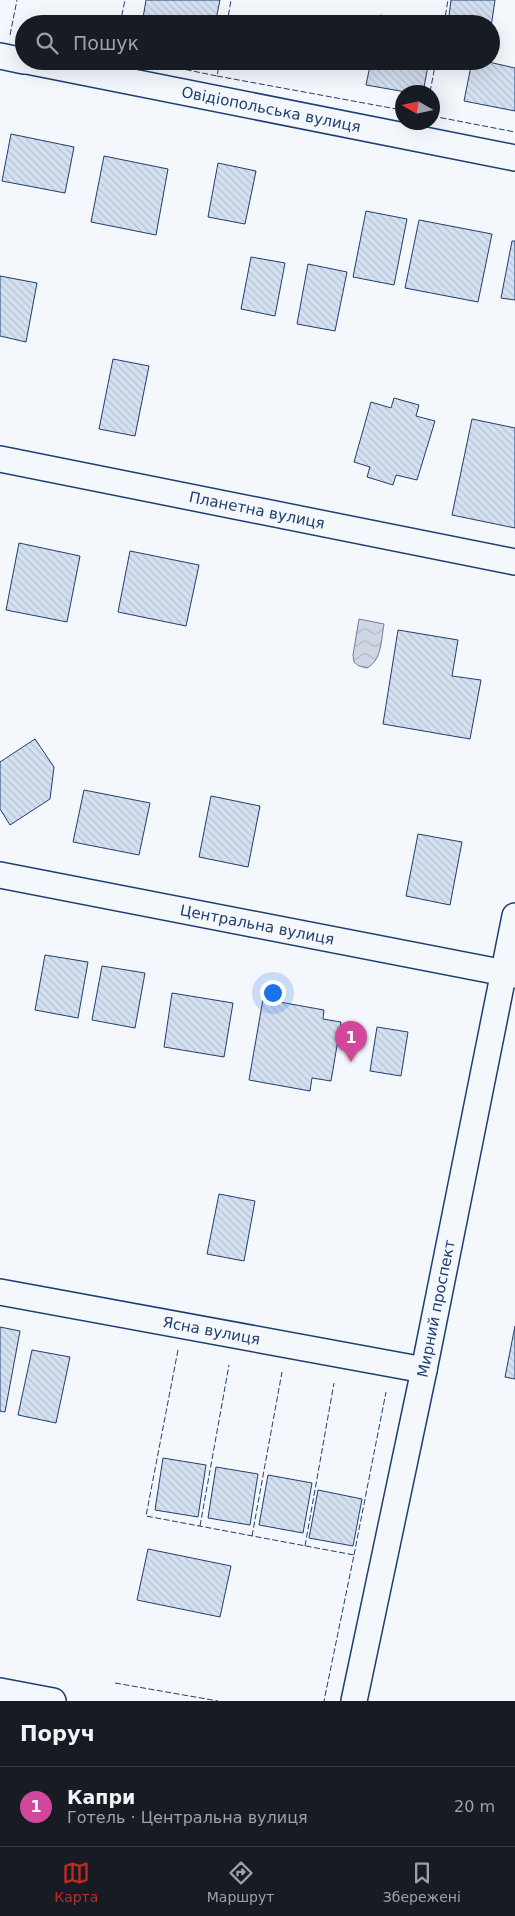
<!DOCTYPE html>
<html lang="uk">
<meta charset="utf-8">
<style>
body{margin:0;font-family:"DejaVu Sans",sans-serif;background:#20242c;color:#f1f3f6}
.compass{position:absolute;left:395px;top:85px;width:45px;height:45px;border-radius:50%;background:#171b24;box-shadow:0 5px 20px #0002;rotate:279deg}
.you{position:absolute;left:272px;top:992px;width:18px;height:18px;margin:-12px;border:4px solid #fff;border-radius:50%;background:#1a73e8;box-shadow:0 0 0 8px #1a73e833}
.badge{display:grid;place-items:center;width:32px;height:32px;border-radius:50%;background:#c62828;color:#fff;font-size:16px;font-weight:700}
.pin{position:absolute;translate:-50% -41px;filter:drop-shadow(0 1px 2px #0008)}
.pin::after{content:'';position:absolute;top:26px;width:18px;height:15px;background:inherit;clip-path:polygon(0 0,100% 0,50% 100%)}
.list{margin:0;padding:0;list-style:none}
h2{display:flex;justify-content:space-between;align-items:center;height:65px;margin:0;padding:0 20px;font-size:21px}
h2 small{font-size:16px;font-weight:400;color:#9ea1a6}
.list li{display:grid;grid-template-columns:32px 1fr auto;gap:15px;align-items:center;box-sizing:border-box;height:80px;padding:0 20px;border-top:1px solid #363941}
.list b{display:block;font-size:19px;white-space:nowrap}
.list p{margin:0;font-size:16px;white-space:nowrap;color:#9ea1a6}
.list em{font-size:16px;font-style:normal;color:#9ea1a6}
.icon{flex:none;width:28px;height:28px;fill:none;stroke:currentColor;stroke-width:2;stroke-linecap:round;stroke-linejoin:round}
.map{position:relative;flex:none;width:515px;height:1701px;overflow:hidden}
.search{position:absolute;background:#171b24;box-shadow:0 5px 20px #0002;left:15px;right:15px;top:15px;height:55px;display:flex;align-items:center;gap:12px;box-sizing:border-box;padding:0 18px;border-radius:28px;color:#9ea1a6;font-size:19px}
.sheet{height:145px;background:#171b24}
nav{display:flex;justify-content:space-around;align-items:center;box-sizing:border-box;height:70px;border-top:1px solid #363941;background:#171b24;font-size:14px;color:#9ea1a6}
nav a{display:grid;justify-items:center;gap:2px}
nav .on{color:#c62828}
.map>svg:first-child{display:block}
.water{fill:url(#water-waves);stroke:#687fa3}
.building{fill:url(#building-back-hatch);stroke:#1d3f73}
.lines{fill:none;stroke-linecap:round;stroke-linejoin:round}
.minor-casing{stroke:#1d3f73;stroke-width:28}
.minor{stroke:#f4f7fb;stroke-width:25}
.fence{stroke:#1d3f73;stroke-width:1;stroke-dasharray:6 2.5;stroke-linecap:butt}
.labels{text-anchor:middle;stroke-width:4;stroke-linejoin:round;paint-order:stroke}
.street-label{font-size:15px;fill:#1d3f73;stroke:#f4f7fb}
</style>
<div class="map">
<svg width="515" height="1701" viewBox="0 0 515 1701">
<defs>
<pattern id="water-waves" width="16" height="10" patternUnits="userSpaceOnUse" patternTransform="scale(1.25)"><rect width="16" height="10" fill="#cfd7e4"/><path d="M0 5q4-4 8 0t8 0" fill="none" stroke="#b1bac7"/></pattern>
<pattern id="building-back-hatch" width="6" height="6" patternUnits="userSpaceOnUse" patternTransform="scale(1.25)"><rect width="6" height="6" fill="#d5e0f0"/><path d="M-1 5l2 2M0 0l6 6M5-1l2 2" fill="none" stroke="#b6c1d1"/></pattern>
</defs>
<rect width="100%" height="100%" fill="#f4f7fb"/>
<!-- water -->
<path class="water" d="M359 619 384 624C381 640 382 660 367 668L359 666 354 662 353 655Z"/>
<!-- building -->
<g class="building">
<path d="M146 0H220L215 24H142Z"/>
<path d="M451 0H495L491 27V24H448Z"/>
<path d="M380 15 427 24H378Z"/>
<path d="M371 61H429L423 92H406L366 85Z"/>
<path d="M472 61H484L515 68V111L464 101Z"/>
<path d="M11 134 74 147 65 193 2 181Z"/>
<path d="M104 156 168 169 156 235 91 222Z"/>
<path d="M218 163 256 171 245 224 208 217Z"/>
<path d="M366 211 407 219 394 285 353 277Z"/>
<path d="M419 220 492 234 478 302 405 288Z"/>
<path d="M512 241H515V300L501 298Z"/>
<path d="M251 257 285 263 275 316 241 309Z"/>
<path d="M308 264 347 272 335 331 297 324Z"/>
<path d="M0 276 37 283 26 342 0 336Z"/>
<path d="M113 359 149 366 135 436 99 429Z"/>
<path d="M394 398 419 405 416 416 435 421 417 480 396 475 393 485 367 477 370 467 354 462 371 402 391 408Z"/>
<path d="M472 419 515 428V528L452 515Z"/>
<path d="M19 543 80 556 67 622 6 610Z"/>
<path d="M130 551 199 565 186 626 118 612Z"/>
<path d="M398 630 458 640 452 676 481 680 470 739 383 724Z"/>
<path d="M35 739 54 767 50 799 10 825 0 809V762Z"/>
<path d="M84 790 150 803 139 855 73 842Z"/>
<path d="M211 796 260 806 248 867 199 857Z"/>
<path d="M418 834 462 842 450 905 406 896Z"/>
<path d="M45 955 88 962 78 1018 35 1010Z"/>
<path d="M102 966 145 973 135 1028 92 1020Z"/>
<path d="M172 993 233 1003 224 1057 164 1047Z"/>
<path d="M263 999 324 1010 323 1019 341 1022 331 1081 312 1078 310 1091 249 1080Z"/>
<path d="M377 1027 408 1032 401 1076 370 1071Z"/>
<path d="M219 1194 255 1201 244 1261 207 1254Z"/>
<path d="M515 1326V1379L505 1377Z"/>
<path d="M0 1327 20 1331 5 1412 0 1411Z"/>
<path d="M32 1350 70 1357 56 1423 18 1415Z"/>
<path d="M163 1458 206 1465 198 1517 155 1510Z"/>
<path d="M216 1467 258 1474 250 1525 208 1518Z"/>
<path d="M268 1475 312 1483 303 1533 259 1525Z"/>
<path d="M318 1490 362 1499 353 1546 309 1538Z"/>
<path d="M148 1549 231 1566 220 1617 137 1600Z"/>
</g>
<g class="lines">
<!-- minor casing -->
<g class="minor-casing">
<g id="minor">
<path d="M0 56 24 61"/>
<path id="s1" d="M27 61 515 158"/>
<path id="s2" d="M0 459 515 562"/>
<path id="s3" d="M0 875 515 975"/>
<path id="s4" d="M0 1292 424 1370"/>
<path d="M0 1691 53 1701"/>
<path id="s5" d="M354 1701 424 1370 515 916"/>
</g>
</g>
<!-- minor -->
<use href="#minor" class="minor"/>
<!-- fence -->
<g class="fence">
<path d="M120 24 125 0"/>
<path d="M227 24 231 0"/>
<path d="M444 24 448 0"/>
<path d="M10 35 17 0"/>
<path d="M144 61 217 76 220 61"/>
<path d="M217 76 402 110"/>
<path d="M430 92 436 61"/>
<path d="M432 116 515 132"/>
<path d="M178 1350 146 1516 354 1555 324 1701"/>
<path d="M200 1526 229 1365"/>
<path d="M252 1536 282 1372"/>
<path d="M305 1546 334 1383"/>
<path d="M354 1555 386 1392"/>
<path d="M115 1683 218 1701"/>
</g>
</g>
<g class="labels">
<!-- street labels -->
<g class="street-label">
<text dy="5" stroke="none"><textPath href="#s1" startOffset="249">Овідіопольська вулиця</textPath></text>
<text dy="5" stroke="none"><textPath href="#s2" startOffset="262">Планетна вулиця</textPath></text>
<text dy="5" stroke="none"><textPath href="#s3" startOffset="262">Центральна вулиця</textPath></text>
<text dy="5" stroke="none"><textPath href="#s5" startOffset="401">Мирний проспект</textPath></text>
<text dy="5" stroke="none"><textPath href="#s4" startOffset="215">Ясна вулиця</textPath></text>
</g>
</g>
</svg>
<svg class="compass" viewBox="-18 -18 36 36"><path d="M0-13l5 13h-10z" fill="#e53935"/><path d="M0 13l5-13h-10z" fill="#9ea1a6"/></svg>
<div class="you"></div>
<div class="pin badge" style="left:351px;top:1062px;background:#d1479c">1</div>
<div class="search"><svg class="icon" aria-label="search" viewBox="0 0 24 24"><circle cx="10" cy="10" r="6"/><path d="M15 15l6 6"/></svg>Пошук</div>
</div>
<section class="sheet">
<h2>Поруч<small></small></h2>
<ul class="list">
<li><span class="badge" style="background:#d1479c">1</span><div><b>Капри</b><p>Готель · Центральна вулиця</p></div><em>20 m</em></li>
</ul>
</section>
<nav>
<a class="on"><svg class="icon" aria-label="map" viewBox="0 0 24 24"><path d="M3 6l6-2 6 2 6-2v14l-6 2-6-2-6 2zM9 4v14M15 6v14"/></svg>Карта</a>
<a><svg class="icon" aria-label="directions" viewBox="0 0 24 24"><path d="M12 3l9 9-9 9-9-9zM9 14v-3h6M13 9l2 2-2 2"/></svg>Маршрут</a>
<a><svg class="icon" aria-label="saved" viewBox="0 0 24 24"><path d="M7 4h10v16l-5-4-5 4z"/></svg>Збережені</a>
</nav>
